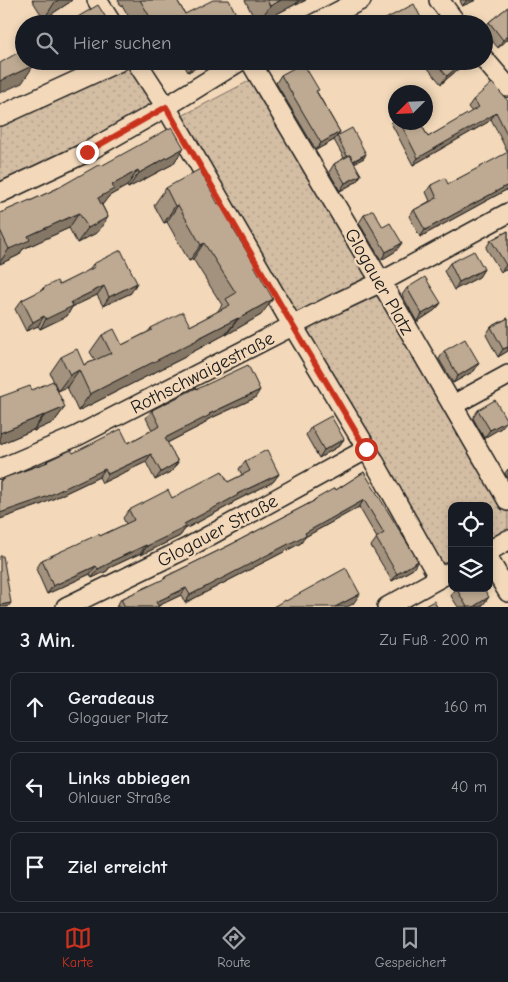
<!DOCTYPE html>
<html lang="de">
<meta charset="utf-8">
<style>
body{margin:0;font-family:"Comic Neue",sans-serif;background:#242831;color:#f1f3f6}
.controls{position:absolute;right:15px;bottom:15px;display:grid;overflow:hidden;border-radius:10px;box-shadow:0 2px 8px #0003}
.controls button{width:45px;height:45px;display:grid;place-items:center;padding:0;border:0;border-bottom:1px solid #363941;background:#171b24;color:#f1f3f6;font:25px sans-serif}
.compass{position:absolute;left:388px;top:85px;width:45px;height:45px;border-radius:50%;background:#171b24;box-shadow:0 2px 8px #0003;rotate:246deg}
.stop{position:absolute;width:15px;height:15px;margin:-11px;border:4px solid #c8321e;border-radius:50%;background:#fff}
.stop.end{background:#c8321e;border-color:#fff;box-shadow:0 1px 5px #0008}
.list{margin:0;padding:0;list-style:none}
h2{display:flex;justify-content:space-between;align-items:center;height:65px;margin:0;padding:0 20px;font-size:21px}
h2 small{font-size:16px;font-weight:400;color:#9ea1a6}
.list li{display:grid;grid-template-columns:32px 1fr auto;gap:15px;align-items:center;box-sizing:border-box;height:70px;margin:0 10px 10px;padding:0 10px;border:1px solid #363941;border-radius:10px}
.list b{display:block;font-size:19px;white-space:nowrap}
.list p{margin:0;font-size:16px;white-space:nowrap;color:#9ea1a6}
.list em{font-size:16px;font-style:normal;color:#9ea1a6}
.icon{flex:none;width:28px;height:28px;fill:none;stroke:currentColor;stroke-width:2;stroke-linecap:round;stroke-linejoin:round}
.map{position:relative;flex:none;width:508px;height:607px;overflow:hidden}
.search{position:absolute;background:#171b24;box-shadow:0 2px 8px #0003;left:15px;right:15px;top:15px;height:55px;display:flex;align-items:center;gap:12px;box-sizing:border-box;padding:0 18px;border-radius:28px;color:#9ea1a6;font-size:19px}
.sheet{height:305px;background:#171b24}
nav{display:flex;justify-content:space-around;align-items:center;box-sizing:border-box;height:70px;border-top:1px solid #363941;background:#171b24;font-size:14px;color:#9ea1a6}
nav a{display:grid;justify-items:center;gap:2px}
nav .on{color:#c8321e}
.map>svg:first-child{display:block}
.grass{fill:url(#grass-dots);stroke:#786c60}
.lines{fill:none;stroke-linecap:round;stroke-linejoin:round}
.street-casing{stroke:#1c1c1c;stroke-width:22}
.street{stroke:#f3d9ba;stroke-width:19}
.wall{fill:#a3927e;stroke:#1c1c1c}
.shaded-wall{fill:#857766;stroke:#1c1c1c}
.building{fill:#beaa92;stroke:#1c1c1c}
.route{stroke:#c8321e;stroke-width:6}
.labels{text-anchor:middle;stroke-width:4.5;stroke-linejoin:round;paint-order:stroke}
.street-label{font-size:19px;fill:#1c1c1c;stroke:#f3d9ba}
</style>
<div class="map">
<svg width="508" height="607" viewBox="0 0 508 607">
<defs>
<pattern id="grass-dots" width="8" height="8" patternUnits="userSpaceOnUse" patternTransform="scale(1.25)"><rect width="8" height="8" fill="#d3bda3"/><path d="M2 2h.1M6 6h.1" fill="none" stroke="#b5a28c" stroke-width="1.8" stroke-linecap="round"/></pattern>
</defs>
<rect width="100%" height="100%" fill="#f3d9ba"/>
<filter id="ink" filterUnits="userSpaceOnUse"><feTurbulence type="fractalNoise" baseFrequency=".02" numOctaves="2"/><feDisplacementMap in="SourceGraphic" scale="10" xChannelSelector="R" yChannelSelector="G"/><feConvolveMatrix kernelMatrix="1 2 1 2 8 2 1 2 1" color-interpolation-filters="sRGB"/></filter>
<g filter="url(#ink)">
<!-- grass -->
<g class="grass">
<path d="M128 65 155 105 82 145 0 183V121Z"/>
<path d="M251 80 448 408 508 510V534L489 545V506H452V565L439 571 178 118Z"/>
</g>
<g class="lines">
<!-- street casing -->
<g class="street-casing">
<g id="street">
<path d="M97 0 112 24"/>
<path d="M439 0 457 24"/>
<path d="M314 24 361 0"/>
<path d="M484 59 508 87"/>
<path d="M136 61 166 107 293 326 367 449 439 578"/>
<path d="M250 61 381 282 508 501"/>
<path d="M0 116 120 61"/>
<path d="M0 193 87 152 166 107 240 61"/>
<path d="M453 405 508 375"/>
<path d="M0 469 77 436 337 303 381 282 508 213"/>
<path d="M489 551 508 540"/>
<path d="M489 560 508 592"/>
<path d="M66 607 187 548 367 449"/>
<path d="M387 607 452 571"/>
</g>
</g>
<!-- street -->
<use href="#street" class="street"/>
</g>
<!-- wall -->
<g class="wall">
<path d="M32 0H72L70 2 44 19Z"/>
<path d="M118 0H177L185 14 241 24H133L122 5 121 6Z"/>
<path d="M245 0H306L296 5V4L257 24Z"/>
<path d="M460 0H476L462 6Z"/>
<path d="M508 7V39L498 48 484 31V29L489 22Z"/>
<path d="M182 61H209L188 72Z"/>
<path d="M347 61H369L351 70Z"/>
<path d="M389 61H401L392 66Z"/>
<path d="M416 61H427L419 66Z"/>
<path d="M429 61H466L464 64 441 84 426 66Z"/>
<path d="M281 75 317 92 340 132 334 140 316 150 276 83Z"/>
<path d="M473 100 508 101V189L420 237 409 216 414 210 430 201 426 192 431 185 448 184 508 153 491 119 488 122 413 165 391 123 396 117V122H420L428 137 472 112 468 107Z"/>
<path d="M337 136 364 158 354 163 361 175 356 182 340 191 329 172 334 164 344 158 334 140Z"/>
<path d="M184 148 173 164 128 188 127 186 109 196 102 205 108 217 98 232 77 243 69 228 23 249 19 255 0 264V213L30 201 58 188 101 166Z"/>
<path d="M166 188 218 204 234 226 232 227 254 266 261 315 226 335V334L187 355 185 357 78 411 67 387 58 391 50 373 61 357 84 365 95 360 90 352 102 335 122 345 148 332 151 328 190 326 217 312 222 305 193 259 189 261 167 222 164 223 154 205Z"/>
<path d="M364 215 383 227 396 251 381 260 359 223Z"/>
<path d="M508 231V269L501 272 486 248 491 240Z"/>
<path d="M450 263 484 269 479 277 454 290 444 271Z"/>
<path d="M93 264 131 293 103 306 97 295 72 307 67 316 40 329 38 326 26 331 15 309 22 300 41 291 43 288 59 285 88 271Z"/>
<path d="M407 288 441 303 435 310 417 322 402 295Z"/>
<path d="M508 318V351L498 357 486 335 491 327Z"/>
<path d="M444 351 479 363 474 371 453 383 439 359Z"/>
<path d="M197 389 255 398 207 420 204 424 167 443 178 462 172 471 155 480 146 462 102 483 99 477 40 505 0 519V481L2 480 4 478 45 463 47 461 73 453 128 443 152 430 146 418 152 410Z"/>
<path d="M32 390 65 407 54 422 34 431 33 430 0 444V397Z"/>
<path d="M478 410 501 428 484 438 473 418Z"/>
<path d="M311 427 344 439 339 446 319 458 306 435Z"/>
<path d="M245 461 279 474 273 482 233 502 232 504 185 529 180 536 141 555V553L109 568 107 571 92 578 90 574 47 594 36 569 42 560 100 536 126 524 123 518 129 510 228 482 242 475 239 469Z"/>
<path d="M508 469V479L505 473Z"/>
<path d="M364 472 413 569 392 581 371 546 377 538 359 507 305 537 301 543 185 603 181 595 158 606 159 607H116L121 599 163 580 165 577 230 545 312 502 314 500 336 490Z"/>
<path d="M456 588 483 605 480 607H458L451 596Z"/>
</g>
<!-- shaded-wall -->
<g class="shaded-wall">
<path d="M59 0H72L70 2 44 19 55 2Z"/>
<path d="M281 0H298L296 4 257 24 270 6Z"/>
<path d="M300 0H306L296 5Z"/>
<path d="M467 0H476L462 6Z"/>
<path d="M180 19 176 24H171Z"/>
<path d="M508 36V39L498 48 503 40Z"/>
<path d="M195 61H209L188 72Z"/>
<path d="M360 61H369L351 70 356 63Z"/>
<path d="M395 61H401L392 66Z"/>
<path d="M423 61H427L419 66Z"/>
<path d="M464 61H466L464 64 441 84 447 76Z"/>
<path d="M34 65 22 83 0 93V81Z"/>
<path d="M496 112 491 119 488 122 413 165 418 158Z"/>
<path d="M340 132 334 140 316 150 321 143Z"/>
<path d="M184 148 173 164 128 188 139 173Z"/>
<path d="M366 154 364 158 348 166 351 163Z"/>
<path d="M138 170 127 186 109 196 103 204 87 213 98 198 112 185Z"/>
<path d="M361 175 356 182 340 191 345 183Z"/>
<path d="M508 185V189L420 237 425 230Z"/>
<path d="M178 205 167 222 164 223 175 206Z"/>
<path d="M79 213 69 228 23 249 19 255 0 264V262L9 249 28 236Z"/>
<path d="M108 217 98 232 77 243 88 228Z"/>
<path d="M204 243 193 259 189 261 201 245Z"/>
<path d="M402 243 396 251 381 260 386 252Z"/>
<path d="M508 264V269L501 272 506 265Z"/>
<path d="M484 269 479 277 454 290 459 282Z"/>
<path d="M137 283 131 293 103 306 109 297Z"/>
<path d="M104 286 97 295 72 307 67 316 40 329 46 319 71 302Z"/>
<path d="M273 299 261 315 226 335 238 319Z"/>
<path d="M441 303 435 310 417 322 422 314Z"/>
<path d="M44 316 38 326 26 331 33 322Z"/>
<path d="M238 318 226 334 187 355 185 357 78 411 90 394Z"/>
<path d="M508 347V351L498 357 503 349Z"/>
<path d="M479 363 474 371 453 383 458 376Z"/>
<path d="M79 370 67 387 58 391 70 375Z"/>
<path d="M260 390 255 398 207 420 204 424 159 447 165 438 209 414Z"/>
<path d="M65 407 54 422 34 431 44 416Z"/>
<path d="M44 415 33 430 0 444V433Z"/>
<path d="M507 421 501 428 484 438 490 430Z"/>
<path d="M344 439 339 446 319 458 324 450Z"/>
<path d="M151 454 146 462 102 483 108 474Z"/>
<path d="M178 462 172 471 155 480 161 472Z"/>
<path d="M105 469 99 477 40 505 0 519V513Z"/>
<path d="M279 474 273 482 233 502 232 504 185 529 180 536 141 555 147 546 184 524 237 494Z"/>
<path d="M364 500 359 507 305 537 301 543 185 603 190 595Z"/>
<path d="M146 545 141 553 109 568 107 571 92 578 98 569 112 561Z"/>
<path d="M418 561 413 569 392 581 397 574Z"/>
<path d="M96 566 90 574 47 594 53 586Z"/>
<path d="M186 588 181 595 156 607V602Z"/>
<path d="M360 594 353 604 347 607H335Z"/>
<path d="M489 597 483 605 480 607H473Z"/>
<path d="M11 603 8 607H0V605Z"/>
</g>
<!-- building -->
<g class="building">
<path d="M140 0H177L185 14 213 0H229L241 24H182L180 19 171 24H154Z"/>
<path d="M267 0H281L270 6Z"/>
<path d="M414 4 424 24H376Z"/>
<path d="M98 5 110 24H72L71 21Z"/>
<path d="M508 7V36L503 40 489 22Z"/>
<path d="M24 49V61H33L34 65 0 81V63Z"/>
<path d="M434 61H464L447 76Z"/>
<path d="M303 63 319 90 316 91 340 132 321 143 281 75Z"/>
<path d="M492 83 508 101V136L496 112 493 115 418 158 400 122H420L428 137 479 107 473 100Z"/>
<path d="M172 127 184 148 139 173 138 170 112 185 114 189 98 198 108 217 88 228 79 213 28 236 30 240 9 249 0 230V213L30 200V201L58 188 100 164 101 166Z"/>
<path d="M352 128 366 154 353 161 350 155 347 156 337 136Z"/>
<path d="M508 152V185L425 230 414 210 437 198 431 185 445 178 448 184Z"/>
<path d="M350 155 361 175 345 183 334 164Z"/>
<path d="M200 169 218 204 220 202 234 226 232 227 255 264 254 265 273 299 238 319V318L197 339V340L90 394 79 370 70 375 61 357 77 349 84 365 111 353 102 335 114 329 122 345 152 330 151 328 183 312 190 326 230 305 226 299 236 293 204 243 201 245 178 205 175 206 166 188Z"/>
<path d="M373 210 383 227 390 223 402 243 386 252 364 215Z"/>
<path d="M508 231V264L506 265 491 240Z"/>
<path d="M121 250 137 283 109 297 104 286 71 302 73 306 46 319 44 316 33 322 22 300 44 289 43 288 57 281 59 285 95 267 93 264Z"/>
<path d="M474 251 484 269 459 282 450 263Z"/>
<path d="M425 277 441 303 422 314 407 288Z"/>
<path d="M508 318V347L503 349 491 327Z"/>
<path d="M465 339 479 363 458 376 444 351Z"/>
<path d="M248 365 260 390 209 414 210 415 165 438 178 462 161 472 151 454 108 474 105 469 46 497 0 513V481L4 479V478L48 462 47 461 71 450 73 453 121 429 128 443 160 426 152 410 196 388 197 389Z"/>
<path d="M53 381 65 407 44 416V415L0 433V397L30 386 32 390Z"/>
<path d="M495 400 507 421 490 430 478 410Z"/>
<path d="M331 416 344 439 324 450 311 427Z"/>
<path d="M267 450 279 474 237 494 238 495 184 524 186 527 147 546 146 545 112 561V562L98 569 96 566 53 586 42 560 99 534 100 536 134 520 129 510 168 490 172 498 222 471 228 482 250 471 245 461Z"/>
<path d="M364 472 418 561 397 574 376 538 384 533 364 500 305 533 306 535 190 595 186 588 156 602 159 607H125L121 599 166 578 165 577 230 545 314 501V500L335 488 336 490Z"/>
<path d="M0 556H3L11 603 0 605Z"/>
<path d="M346 568 360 594 335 607H273L285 600 286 601Z"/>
<path d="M456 588H483L489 597 473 607H467Z"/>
<path d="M434 601 437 607H423Z"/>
</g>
</g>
<g class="lines" filter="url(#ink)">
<!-- route -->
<path class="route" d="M87 152 166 107 293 326 366 449"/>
</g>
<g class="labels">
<!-- street labels -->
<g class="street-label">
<text transform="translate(380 281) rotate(60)" y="7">Glogauer Platz</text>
<text transform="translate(202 372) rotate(-27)" y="7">Rothschwaigestraße</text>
<text transform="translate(217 530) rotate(-28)" y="7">Glogauer Straße</text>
</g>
</g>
</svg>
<div class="controls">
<button><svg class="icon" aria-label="locate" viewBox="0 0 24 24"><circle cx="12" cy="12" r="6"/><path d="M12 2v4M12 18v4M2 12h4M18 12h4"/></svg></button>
<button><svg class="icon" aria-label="layers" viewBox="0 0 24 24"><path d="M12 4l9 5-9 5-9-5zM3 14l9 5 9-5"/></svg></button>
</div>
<svg class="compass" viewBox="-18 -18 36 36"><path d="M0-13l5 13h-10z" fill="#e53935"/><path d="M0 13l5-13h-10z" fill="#9ea1a6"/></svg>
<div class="stop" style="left:366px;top:449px"></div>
<div class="stop end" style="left:87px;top:152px"></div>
<div class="search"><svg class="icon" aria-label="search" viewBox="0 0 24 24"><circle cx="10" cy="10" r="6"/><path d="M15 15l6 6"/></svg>Hier suchen</div>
</div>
<section class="sheet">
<h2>3 Min.<small>Zu Fuß · 200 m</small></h2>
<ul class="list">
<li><svg class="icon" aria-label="ahead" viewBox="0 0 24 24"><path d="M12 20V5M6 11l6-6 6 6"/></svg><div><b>Geradeaus</b><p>Glogauer Platz</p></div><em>160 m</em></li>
<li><svg class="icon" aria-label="left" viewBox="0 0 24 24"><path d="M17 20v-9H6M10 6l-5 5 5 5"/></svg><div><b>Links abbiegen</b><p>Ohlauer Straße</p></div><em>40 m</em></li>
<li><svg class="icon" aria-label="arrive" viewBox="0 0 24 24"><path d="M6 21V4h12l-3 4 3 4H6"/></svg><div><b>Ziel erreicht</b></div></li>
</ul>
</section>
<nav>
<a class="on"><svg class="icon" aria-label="map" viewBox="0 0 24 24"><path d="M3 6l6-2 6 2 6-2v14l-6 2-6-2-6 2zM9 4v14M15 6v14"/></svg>Karte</a>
<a><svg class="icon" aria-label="directions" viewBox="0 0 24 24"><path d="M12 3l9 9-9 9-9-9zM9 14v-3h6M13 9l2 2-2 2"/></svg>Route</a>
<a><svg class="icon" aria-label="saved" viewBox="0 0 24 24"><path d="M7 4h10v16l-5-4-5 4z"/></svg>Gespeichert</a>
</nav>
